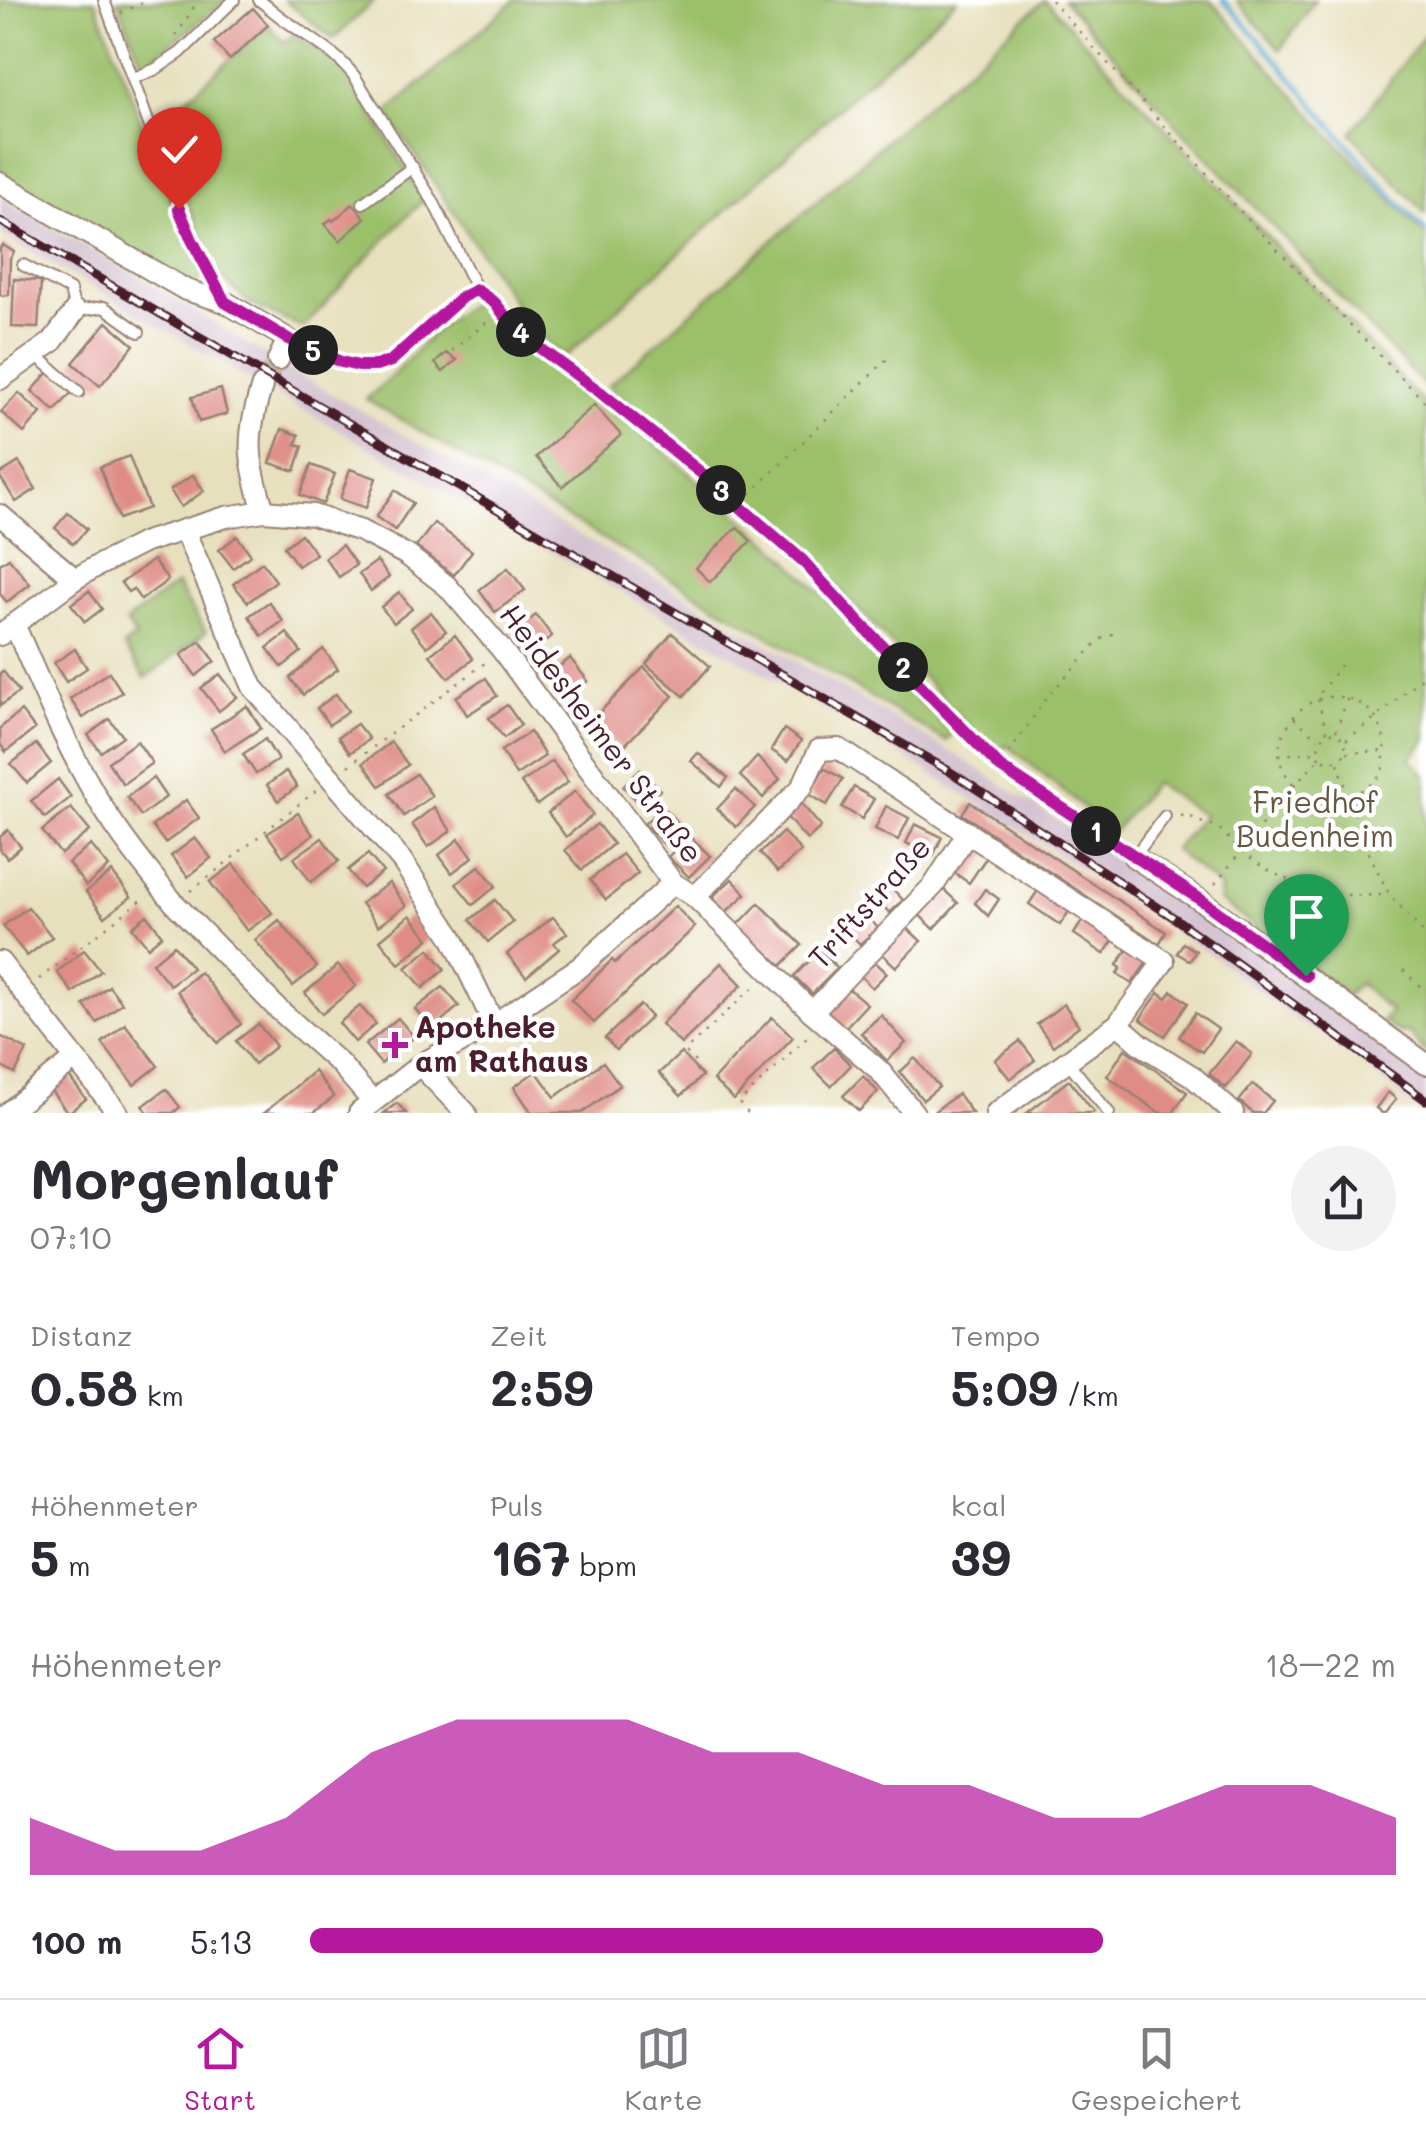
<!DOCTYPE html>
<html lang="de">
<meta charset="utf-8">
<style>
:root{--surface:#fff;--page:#f2f2f3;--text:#2b2b33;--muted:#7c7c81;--line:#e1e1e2;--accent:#b5179e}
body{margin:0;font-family:Mali,sans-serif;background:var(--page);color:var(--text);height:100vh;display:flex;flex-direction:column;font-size:38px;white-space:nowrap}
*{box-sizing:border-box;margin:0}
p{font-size:32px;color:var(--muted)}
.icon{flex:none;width:55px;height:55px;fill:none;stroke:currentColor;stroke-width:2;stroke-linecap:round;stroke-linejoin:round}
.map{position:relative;height:1113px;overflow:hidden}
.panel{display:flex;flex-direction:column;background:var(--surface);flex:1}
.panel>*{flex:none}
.pin{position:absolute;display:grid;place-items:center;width:85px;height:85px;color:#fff;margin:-102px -42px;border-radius:50% 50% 50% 0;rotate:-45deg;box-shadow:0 0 10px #0007}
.pin .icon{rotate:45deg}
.km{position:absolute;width:50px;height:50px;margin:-25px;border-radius:50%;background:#222;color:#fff;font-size:28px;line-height:50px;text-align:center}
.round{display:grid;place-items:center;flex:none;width:105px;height:105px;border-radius:52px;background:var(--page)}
.overview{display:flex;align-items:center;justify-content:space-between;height:170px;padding:0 30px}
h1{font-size:55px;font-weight:700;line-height:75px}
.stats{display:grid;grid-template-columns:repeat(3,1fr);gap:15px;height:170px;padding:10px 30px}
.stats div{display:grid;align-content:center}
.stats b{font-size:50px;font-weight:700}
.stats small{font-size:28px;font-weight:400}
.stats p{font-size:28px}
.chart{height:280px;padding:20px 30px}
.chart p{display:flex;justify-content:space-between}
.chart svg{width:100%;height:180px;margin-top:10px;fill:var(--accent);opacity:.7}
ul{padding:0 30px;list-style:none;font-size:32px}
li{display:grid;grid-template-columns:160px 120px 1fr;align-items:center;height:75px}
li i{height:25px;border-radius:12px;background:var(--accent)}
.tabs{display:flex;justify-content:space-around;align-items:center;height:140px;border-top:2px solid var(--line);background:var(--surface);font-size:28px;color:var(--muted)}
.tabs a{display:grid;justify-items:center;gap:5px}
.tabs .active{color:var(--accent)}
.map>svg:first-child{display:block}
.industrial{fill:#d0bdcd}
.green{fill:#9bc06b;stroke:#72704b;stroke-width:2.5}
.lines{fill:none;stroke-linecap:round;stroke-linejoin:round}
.stream{stroke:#51a3cc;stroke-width:5}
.building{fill:#df8c86}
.street-tunnel{stroke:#c8b9a0;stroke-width:20;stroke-dasharray:20 10;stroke-linecap:butt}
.lane-casing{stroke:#988074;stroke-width:14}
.street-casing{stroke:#988074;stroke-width:24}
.path{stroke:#988074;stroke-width:2.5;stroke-dasharray:2.5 8;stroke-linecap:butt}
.lane{stroke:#fff;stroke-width:10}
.street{stroke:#fff;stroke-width:20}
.rail-casing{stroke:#4a1f2b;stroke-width:9}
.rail{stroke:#fff;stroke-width:5;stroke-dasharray:15;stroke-linecap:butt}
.route-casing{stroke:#fff;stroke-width:20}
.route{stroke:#b5179e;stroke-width:12}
.poi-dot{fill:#b5179e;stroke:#fff;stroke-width:4}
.labels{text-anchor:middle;stroke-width:9;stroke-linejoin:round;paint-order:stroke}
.street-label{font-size:30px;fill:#4a1f2b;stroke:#fff}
.park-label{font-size:30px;fill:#665741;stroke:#fff}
.poi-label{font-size:30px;font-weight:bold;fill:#4a1f2b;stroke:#fff;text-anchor:start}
</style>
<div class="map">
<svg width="1426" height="1113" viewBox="0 0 1426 1113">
<rect width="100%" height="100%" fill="#fff"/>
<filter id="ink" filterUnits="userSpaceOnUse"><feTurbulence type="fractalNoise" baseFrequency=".01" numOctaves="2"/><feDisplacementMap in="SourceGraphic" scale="20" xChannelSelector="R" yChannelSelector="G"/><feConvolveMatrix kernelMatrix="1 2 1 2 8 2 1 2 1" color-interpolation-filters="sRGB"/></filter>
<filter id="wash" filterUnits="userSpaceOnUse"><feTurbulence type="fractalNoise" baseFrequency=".0048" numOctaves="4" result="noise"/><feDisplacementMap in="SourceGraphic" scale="40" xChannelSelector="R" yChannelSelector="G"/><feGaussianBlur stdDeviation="2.25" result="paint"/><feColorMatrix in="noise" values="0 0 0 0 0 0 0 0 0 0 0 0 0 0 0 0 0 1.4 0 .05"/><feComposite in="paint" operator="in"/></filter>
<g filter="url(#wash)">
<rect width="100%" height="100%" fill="#e7e0bd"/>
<path class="industrial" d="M0,198L144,280L280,364L659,581L958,756L1185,903L1426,1074V1113H1422L1403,1098L1361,1062L1320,1032L1308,1028L1213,956L1128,901L1121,894L864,731L255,382L0,233Z"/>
<g class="green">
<path d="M0,0H95L182,229L204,271L200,280L190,284L0,175Z"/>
<path d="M117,0H227L143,65Z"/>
<path d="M284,0H375L333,39Z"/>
<path d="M515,0H957L564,358L528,323L387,113Z"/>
<path d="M1045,0L1426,406V741L1410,758L1426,776V1053C1418,1047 1415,1039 1408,1032H1398L1382,1021L1391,1012L1359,983L1347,995L1220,901L1219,886L1174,850L1203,815L1154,783L1113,832L1007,745L997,755L763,509L608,386Z"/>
<path d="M1063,0H1210L1326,131L1426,236V387L1189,138Z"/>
<path d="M1236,0H1315L1280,50Z"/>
<path d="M268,25L284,42L293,35L338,64L353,81L424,200L396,227L303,328L249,303L223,279L204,250L207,245L189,208L169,150L164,151L155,127Z"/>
<path d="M1426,33V214L1351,133Z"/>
<path d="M477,301L488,305L520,341L552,366L614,409L774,546L837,609L909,690L952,733L946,741L366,399C404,371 434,322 477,301Z"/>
<path d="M176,584L206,632L145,678L124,646L136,637L126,622Z"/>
</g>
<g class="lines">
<path class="stream" d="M1223,0C1293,74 1354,158 1426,231"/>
</g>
<g id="blocks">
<g class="building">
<path d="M253,8L268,25L230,60L214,42Z"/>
<path d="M353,204L365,218L340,241L325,224L331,219L333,221Z"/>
<path d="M3,245L14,252L10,259L9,295L2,296L0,294V248Z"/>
<path d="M14,279L41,281L38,328L12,327Z"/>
<path d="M107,322L134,345L100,386L73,363Z"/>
<path d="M446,353L457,360L443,372L435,363Z"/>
<path d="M50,371L73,391L55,411L32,391Z"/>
<path d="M221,389L227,414L199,422L192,397Z"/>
<path d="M19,393L41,413L24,433L1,412Z"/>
<path d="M594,405L621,435L562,487L536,457Z"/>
<path d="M282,429L299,435L296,444L303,446L295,471L270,463Z"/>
<path d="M129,456L149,508L119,519L100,467Z"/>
<path d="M19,462L36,489L16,502L0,477V474Z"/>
<path d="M311,465L335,474L323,504L300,495Z"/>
<path d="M350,469L376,478L366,508L340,499Z"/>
<path d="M193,475L204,491L181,507L170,490Z"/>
<path d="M395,490L413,503L395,530L376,517Z"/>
<path d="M68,513L87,529L73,544L55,528Z"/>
<path d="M434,523L472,551L454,575L416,547Z"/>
<path d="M737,527L751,541L710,582L696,568Z"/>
<path d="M301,534L316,554L298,566L284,547Z"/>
<path d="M237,536L251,555L233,568L219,550Z"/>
<path d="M342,545L356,565L339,577L325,558Z"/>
<path d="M9,558L30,584L7,602L0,594V564Z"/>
<path d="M153,560L168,580L141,600L133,589L128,592L121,583Z"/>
<path d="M377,561L389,577L371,591L359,574Z"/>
<path d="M262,562L276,581L248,602L233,584Z"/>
<path d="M508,568L525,590L495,612L479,590Z"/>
<path d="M89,591L102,609L85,622L71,604Z"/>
<path d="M399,592L412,609L394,623L381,607Z"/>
<path d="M269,602L283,621L262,636L249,616Z"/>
<path d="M431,612L446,631L427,647L411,628Z"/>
<path d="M536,615L552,636L529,654L513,633Z"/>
<path d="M287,633L301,652L282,667L267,648Z"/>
<path d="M672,633L710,666L684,696L646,664Z"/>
<path d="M455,635L473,659L449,678L430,655Z"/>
<path d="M200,641L215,661L196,676L181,655Z"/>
<path d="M75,649L87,668L66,682L54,663Z"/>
<path d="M323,649L338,669L303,695L290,678Z"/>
<path d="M570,658L588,681L563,700L546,677Z"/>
<path d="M644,667L673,696L620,750L591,721Z"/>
<path d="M3,671L19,692L0,706V673Z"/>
<path d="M109,672L122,692L83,718L70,699Z"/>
<path d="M220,674L237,697L219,711L201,688Z"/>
<path d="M486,678L497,696L467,715L456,697Z"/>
<path d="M336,694L348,711L329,725L317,708Z"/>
<path d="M507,705L521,725L504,738L489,718Z"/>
<path d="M247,706L261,728L225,751L211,729Z"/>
<path d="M21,711L35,729L6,752L0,744V728Z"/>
<path d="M109,719L123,736L101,752L88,735Z"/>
<path d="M357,724L369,739L350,753L338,737Z"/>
<path d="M784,729L801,741L788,761L771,750Z"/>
<path d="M530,732L545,756L516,775L501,751Z"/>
<path d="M265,739L278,760L256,774L243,754Z"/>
<path d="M137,741L152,763L123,784L108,762Z"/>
<path d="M391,742L408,765L380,786L363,763Z"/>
<path d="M36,744L51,763L27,783L11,764Z"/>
<path d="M698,753L728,778L721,787L691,761Z"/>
<path d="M757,757L780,779L763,798L740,776Z"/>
<path d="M552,761L568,782L537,805L521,783Z"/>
<path d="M824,768L843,779L827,805L809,794Z"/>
<path d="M640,769L660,790L643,807L623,786Z"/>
<path d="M286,771L297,787L278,801L267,785Z"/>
<path d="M416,774L432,796L404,816L389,794Z"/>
<path d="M153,778L166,797L141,816L127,797Z"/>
<path d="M58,779L71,797L45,818L31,801Z"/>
<path d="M854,787L874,799L862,819L842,807Z"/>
<path d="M736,789L755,807L736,827L717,809Z"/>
<path d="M575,791L593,815L566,837L548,813Z"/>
<path d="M186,800L199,818L165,843L152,826Z"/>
<path d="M800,802L821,827L807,840L785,815Z"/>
<path d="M970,802L1166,932L1159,944L962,814Z"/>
<path d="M886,806L909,818L898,840L875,829Z"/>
<path d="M434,807L451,831L428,847L412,824Z"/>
<path d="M662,807L683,828L666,846L644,824Z"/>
<path d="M71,808L90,831L61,854L42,831Z"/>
<path d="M298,813L313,835L283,856L267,834Z"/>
<path d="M597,824L613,844L582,870L565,850Z"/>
<path d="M915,824L942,837L933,856L906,843Z"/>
<path d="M8,830L21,847L7,858L0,849V837Z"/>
<path d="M783,832L801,851L778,872L760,853Z"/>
<path d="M689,835L710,856L689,877L668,857Z"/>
<path d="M195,838L211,858L188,877L171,856Z"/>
<path d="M322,838L339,861L311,882L294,858Z"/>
<path d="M459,839L473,857L452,873L439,855Z"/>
<path d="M973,840L990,852L969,883L952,871Z"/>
<path d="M91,845L109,867L86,886L68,863Z"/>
<path d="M368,854L383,872L362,888L348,870Z"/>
<path d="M622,854L638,873L606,900L590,880Z"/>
<path d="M234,864L272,913L247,931L210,882Z"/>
<path d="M479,866L496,886L473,905L456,884Z"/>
<path d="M112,872L131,897L105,917L86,892Z"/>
<path d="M732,879L746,894L726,912L712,897Z"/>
<path d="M389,883L406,906L378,926L361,903Z"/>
<path d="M888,884L903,900L890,913L874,898Z"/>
<path d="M1041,886L1072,907L1060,925L1029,904Z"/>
<path d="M941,887L958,903L934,929L917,913Z"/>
<path d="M985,889L999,899L988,916L975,903Z"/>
<path d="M495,900L513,922L488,942L470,920Z"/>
<path d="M759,903L802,945L781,966L738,925Z"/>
<path d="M675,906L695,927L594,1023L571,1000L612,960L615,963Z"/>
<path d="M28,907L52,937L27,956L3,926Z"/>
<path d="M860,909L878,928L860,944L843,926Z"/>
<path d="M147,915L162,935L148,947L132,927Z"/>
<path d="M410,915L429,939L399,964L380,940Z"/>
<path d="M1086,915L1116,936L1104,954L1074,934Z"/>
<path d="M553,917L567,933L554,943L559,949L526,977L507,954Z"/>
<path d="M279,920L317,967L293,986L255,940Z"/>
<path d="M904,925L921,941L896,967L879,951Z"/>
<path d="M1183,943L1196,951L1190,961L1177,953Z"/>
<path d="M174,945L192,968L170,985L152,963Z"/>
<path d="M1130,946L1149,959L1132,984L1117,974L1121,968L1117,965Z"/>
<path d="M429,949L445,969L423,988L406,968Z"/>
<path d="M84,950L101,971L73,993L57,972Z"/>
<path d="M819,951L838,968L812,994L794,976Z"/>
<path d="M874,961L887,973L872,988L860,975Z"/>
<path d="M721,963L742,985L681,1044L661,1024Z"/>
<path d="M338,965L356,986L322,1014L305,993Z"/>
<path d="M200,972L241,1024L218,1043L177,991Z"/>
<path d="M109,986L122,1003L97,1023L84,1005Z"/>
<path d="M443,987L459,1006L432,1029L415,1009Z"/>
<path d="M848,988L867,1004L844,1029L826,1012Z"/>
<path d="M1172,991L1188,1003L1165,1036L1140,1019L1159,992L1167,998Z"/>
<path d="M1064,1004L1079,1026L1053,1046L1037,1024Z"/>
<path d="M640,1005L651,1017L616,1050L605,1038Z"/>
<path d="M360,1006L376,1024L355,1042L339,1023Z"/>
<path d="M1195,1013L1218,1029L1202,1052L1179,1037Z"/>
<path d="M881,1015L906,1043L887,1061L861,1033Z"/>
<path d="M772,1017L793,1037L734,1100L713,1080Z"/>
<path d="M398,1018L414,1037L381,1064L365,1045Z"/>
<path d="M125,1024L158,1066L134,1085L102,1043Z"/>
<path d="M258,1024L276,1046L254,1064L236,1041Z"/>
<path d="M0,1036L27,1050L15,1074L0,1066Z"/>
<path d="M1020,1041L1035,1060L1010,1079L995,1060Z"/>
<path d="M1236,1041L1252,1054L1226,1088L1209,1074Z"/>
<path d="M834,1048L851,1065L831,1086L813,1068Z"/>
<path d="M1125,1049L1187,1092L1173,1113H1160L1107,1076Z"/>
<path d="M681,1053L702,1076L681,1096L659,1073Z"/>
<path d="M915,1058L939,1087L923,1100L900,1072Z"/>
<path d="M603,1062L620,1085L582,1113H532L514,1087L536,1071L555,1097Z"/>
<path d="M314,1071L334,1097L313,1113H264Z"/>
<path d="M66,1073L86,1099L68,1113L48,1087Z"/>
<path d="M863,1076L878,1092L859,1111L843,1096Z"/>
<path d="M1069,1080L1094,1112L1092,1113H1027Z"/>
<path d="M1253,1084L1273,1101L1263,1113H1253L1239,1101Z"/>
<path d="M166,1089L180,1107L173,1113H148L143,1106Z"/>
<path d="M1388,1092L1396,1099L1385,1113H1382L1376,1108Z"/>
<path d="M958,1094L972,1113H932Z"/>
<path d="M397,1103L406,1113H384Z"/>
</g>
</g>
</g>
<g filter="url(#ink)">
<use href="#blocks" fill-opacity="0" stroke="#988074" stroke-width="2.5"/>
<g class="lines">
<path class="street-tunnel" d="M262,386L278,360"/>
<defs>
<g id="lane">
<path d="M104,0L191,240L225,301"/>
<path d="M259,0C270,8 280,18 292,25C315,42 338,54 355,77L433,201L477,290"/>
<path d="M134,78L156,69L180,53L234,0"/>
<path d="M363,203L413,167"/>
<path d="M23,265L70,290L75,311L104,307L139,332"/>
<path d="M288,339C323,354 353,373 391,361L462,297L477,290L495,303L511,323L533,343L600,392L700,472L802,560L857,620L1000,767L1134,857L1165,816"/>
<path d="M36,355L79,392"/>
<path d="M1068,1062L1109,1113"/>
</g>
<g id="street">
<path d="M0,183L186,290L225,302L288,339L278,360"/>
<path d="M0,379L52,342L75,311"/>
<path d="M262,386C245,438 248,460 264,511"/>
<path d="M0,515L75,579"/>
<path d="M184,530L253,687L402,861L452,937L494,1024"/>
<path d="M14,624C40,683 64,742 97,798C119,835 148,871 175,904L277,1008L340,1064L372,1101"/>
<path d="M0,635L75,579L97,566L145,542L226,517L264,511L313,515L361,531L407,555L447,586L502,650L673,883L695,897L812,1012L880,1071L914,1113"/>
<path d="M1134,857L1203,902L1426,1064"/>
<path d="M695,897L802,787L819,750L839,749L1164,961L1118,1024L996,1113"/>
<path d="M0,962L118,1113"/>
<path d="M812,1012L934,885L968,832"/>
<path d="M1118,1024L1142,1045L1192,1076L1233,1113"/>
<path d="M420,1065L466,1113"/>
<path d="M7,1113L75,1059"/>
<path d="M359,1113L420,1065L494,1024L580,967L673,883"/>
</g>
</defs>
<use href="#lane" class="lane-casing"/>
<use href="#street" class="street-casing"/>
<g class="path">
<path d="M1051,0L1244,215L1426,403"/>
<path d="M121,13L148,0"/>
<path d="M176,36L198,0"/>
<path d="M452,351L488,321"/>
<path d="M750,494L889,357"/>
<path d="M1294,718L1318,739"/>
<path d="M1336,731L1348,697"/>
<path d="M1327,732L1317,697L1344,660"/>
<path d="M1346,740L1376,718L1426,673"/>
<path d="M1009,753L1048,696L1099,640L1115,633"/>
<path d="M1347,753L1384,751"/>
<path d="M1279,755L1316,752"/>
<path d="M1338,763L1364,843L1389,894L1426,936"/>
<path d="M348,766L485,663"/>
<path d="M1293,784C1277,764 1274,750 1287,727C1316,673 1392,696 1384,757C1383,762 1384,768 1381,773C1376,784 1360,791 1350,796"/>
<path d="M1181,816C1192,813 1200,826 1215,825C1225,833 1232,844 1242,852C1282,885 1338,901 1389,894"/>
<path d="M1215,884L1294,785L1320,758C1332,764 1337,762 1346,753L1345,741L1336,733H1327C1319,741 1316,747 1320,758"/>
<path d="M191,891L318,789"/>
<path d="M1403,970L1426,992"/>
<path d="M39,979L143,899"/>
<path d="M695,1062L685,1051L755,986"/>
<path d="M748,1113L739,1103L808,1036"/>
</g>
<use href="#lane" class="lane"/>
<use href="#street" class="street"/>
<defs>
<path id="rail" d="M0,221L949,771L1173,917L1426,1100"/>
</defs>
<use href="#rail" class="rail-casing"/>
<use href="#rail" class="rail"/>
</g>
</g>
<g class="lines" filter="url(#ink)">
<defs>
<path id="route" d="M179,209L192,240L225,302L288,339L341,362L359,366H376L391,361L462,297L476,290L495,303L510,322L533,343L600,392L700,472L802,560L857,620L1000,767L1204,902L1306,976"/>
</defs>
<use href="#route" class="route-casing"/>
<use href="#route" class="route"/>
</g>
<path class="poi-dot" d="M390 1030h10v10h10v10h-10v10h-10v-10h-10v-10h10z"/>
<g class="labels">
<g class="street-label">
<text transform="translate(601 734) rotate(53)" y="10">Heidesheimer Straße</text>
<text transform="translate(870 903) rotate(-48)" y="10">Triftstraße</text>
</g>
<g class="park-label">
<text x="1315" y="813">Friedhof<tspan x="1315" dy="34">Budenheim</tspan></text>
</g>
<g class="poi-label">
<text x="415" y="1038">Apotheke<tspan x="415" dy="34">am Rathaus</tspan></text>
</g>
</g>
</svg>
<div class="pin" style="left:1306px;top:976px;background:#1e9e55"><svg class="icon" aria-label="arrive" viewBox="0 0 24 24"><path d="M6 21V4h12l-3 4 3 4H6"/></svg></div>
<div class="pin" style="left:179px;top:209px;background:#d93025"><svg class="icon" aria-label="check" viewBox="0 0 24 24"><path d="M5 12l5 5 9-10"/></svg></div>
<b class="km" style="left:1096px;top:831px">1</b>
<b class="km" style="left:903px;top:667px">2</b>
<b class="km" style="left:721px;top:490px">3</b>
<b class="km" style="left:521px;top:332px">4</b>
<b class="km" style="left:313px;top:350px">5</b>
</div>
<section class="panel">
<div class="overview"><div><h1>Morgenlauf</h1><p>07:10</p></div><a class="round"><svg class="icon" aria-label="share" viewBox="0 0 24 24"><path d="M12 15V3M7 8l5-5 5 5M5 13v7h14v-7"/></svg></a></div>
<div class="stats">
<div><p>Distanz</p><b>0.58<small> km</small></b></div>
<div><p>Zeit</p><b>2:59</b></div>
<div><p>Tempo</p><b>5:09<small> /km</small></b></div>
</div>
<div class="stats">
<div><p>Höhenmeter</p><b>5<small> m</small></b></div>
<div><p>Puls</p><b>167<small> bpm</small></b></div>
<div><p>kcal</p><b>39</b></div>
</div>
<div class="chart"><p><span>Höhenmeter</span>18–22 m</p>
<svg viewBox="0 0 160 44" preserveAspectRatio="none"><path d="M0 44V30L10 38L20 38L30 30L40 14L50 6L60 6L70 6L80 14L90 14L100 22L110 22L120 30L130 30L140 22L150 22L160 30V44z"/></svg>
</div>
<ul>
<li><b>100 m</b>5:13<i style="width:73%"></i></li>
</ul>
</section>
<nav class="tabs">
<a class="active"><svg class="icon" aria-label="home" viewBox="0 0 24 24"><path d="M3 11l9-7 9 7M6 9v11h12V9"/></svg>Start</a>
<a><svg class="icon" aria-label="map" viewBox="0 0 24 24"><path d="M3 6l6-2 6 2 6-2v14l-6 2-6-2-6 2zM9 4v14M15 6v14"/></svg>Karte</a>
<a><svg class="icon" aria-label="saved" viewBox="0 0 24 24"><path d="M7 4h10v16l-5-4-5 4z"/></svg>Gespeichert</a>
</nav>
